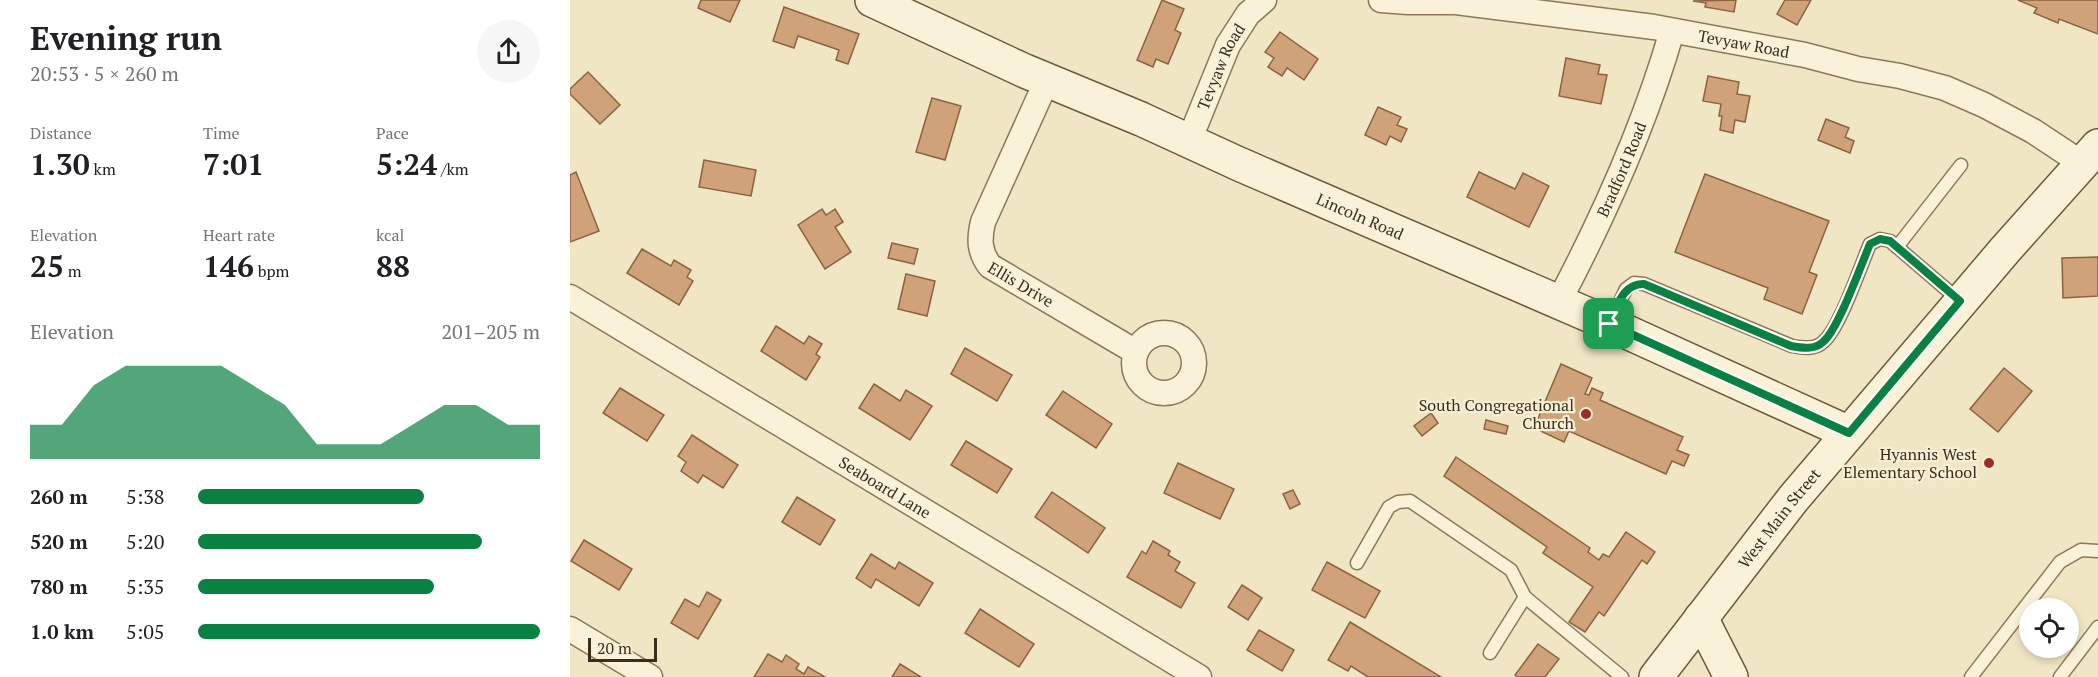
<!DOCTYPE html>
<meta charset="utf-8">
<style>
:root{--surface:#fff;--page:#f6f6f6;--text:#202124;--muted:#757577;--accent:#0b8043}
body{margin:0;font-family:"PT Serif",serif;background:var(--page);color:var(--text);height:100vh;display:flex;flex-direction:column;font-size:22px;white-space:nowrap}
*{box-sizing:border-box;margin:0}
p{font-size:20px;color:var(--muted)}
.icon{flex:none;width:33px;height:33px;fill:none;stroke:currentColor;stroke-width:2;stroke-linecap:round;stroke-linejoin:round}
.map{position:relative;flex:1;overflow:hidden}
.panel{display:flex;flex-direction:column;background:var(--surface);width:570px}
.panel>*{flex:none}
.controls{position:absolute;left:1449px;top:598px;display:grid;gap:12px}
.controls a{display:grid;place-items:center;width:60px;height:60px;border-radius:50%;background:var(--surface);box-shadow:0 3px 9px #0003;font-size:30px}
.scale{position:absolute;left:18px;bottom:15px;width:69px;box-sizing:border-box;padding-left:6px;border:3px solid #3b2e1e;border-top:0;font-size:16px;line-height:21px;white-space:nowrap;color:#3b2e1e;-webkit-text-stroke:4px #f7efd4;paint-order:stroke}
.pin{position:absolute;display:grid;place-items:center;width:51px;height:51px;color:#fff;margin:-26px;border-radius:12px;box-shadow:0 3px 9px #0006}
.round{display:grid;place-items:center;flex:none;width:63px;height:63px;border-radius:32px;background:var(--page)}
.headline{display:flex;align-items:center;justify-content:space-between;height:102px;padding:0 30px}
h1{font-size:33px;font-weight:600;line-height:45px}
.metrics{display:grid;grid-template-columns:repeat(3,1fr);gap:9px;height:102px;padding:6px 30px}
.metrics div{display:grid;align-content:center}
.metrics b{font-size:30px;font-weight:600}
.metrics small{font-size:16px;font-weight:400}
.metrics p{font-size:16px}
.chart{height:168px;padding:12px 30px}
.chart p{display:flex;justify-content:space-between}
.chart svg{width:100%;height:108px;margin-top:6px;fill:var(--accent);opacity:.7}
ul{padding:0 30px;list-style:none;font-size:20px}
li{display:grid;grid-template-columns:96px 72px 1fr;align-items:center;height:45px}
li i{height:15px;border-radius:8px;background:var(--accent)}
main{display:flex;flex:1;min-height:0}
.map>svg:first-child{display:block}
.building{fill:#d0a279;stroke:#8d623e;stroke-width:1.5}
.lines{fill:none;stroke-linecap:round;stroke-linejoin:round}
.lane-casing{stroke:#8c7859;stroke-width:15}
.street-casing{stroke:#8c7859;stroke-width:27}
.secondary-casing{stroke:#6e583d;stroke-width:36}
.lane{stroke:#faf2d8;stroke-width:12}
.street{stroke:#faf2d8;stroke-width:24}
.secondary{stroke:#faf2d8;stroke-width:33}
.route-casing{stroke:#fff;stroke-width:12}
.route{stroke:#0b8043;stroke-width:8}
.poi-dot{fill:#9e2d26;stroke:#f7efd4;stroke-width:2}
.labels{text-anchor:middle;stroke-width:4.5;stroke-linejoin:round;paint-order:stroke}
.street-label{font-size:16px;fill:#3b2e1e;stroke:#f7efd4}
.poi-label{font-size:16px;fill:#3b2e1e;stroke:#f7efd4;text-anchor:end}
</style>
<main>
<section class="panel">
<div class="headline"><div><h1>Evening run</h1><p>20:53 · 5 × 260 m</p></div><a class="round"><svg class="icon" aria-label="share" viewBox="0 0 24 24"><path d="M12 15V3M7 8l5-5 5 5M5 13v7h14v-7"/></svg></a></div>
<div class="metrics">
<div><p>Distance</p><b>1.30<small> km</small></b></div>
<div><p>Time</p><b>7:01</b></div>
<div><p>Pace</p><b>5:24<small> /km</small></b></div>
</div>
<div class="metrics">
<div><p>Elevation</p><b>25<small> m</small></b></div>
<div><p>Heart rate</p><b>146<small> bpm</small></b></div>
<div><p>kcal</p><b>88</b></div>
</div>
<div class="chart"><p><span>Elevation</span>201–205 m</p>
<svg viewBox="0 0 160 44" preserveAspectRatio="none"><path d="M0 44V30L10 30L20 14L30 6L40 6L50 6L60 6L70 14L80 22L90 38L100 38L110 38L120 30L130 22L140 22L150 30L160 30V44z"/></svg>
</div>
<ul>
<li><b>260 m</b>5:38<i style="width:66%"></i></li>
<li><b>520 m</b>5:20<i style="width:83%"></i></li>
<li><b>780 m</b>5:35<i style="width:69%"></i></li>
<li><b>1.0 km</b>5:05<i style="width:100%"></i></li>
</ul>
</section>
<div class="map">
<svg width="1528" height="677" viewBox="0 0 1528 677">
<rect width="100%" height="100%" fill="#f0e6c4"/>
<g class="building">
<path d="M131,0H170L160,22L128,8Z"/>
<path d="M592,0L614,9L605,30L611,33L598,64L586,59L583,67L567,60Z"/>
<path d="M1166,0L1164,12L1135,7L1136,3L1123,1Z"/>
<path d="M1215,0H1241L1227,25L1207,14Z"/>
<path d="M1448,0H1528V34L1489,19L1488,23L1464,13L1467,8Z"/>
<path d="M214,7L289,34L278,64L266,60L269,50L228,36L224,48L203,41Z"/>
<path d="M710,32L748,59L734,80L717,68L712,76L698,67L704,58L695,52Z"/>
<path d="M996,58L1030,65L1028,74L1037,75L1031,104L989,96Z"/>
<path d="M18,72L50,105L30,124L0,94V89Z"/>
<path d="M1138,76L1169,82L1167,94L1180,96L1175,122L1165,120L1163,133L1150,130L1152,116H1149L1151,104L1133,101Z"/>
<path d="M362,98L391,106L375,160L346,152Z"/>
<path d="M808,107L831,117L827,125L837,129L831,142L820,136L816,145L795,135Z"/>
<path d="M1256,119L1279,128L1275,137L1284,141L1280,153L1248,140Z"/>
<path d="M134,160L186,170L181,196L129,187Z"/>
<path d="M6,172L29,231L0,242V175Z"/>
<path d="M909,172L945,189L953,173L979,186L959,227L897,197Z"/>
<path d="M1135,174L1259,221L1239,272L1247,275L1232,314L1194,299L1198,288L1105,252Z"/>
<path d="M252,209L256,215L265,209L273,222L265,227L281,252L255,269L228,225Z"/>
<path d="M322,243L348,249L344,264L318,258Z"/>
<path d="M72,249L101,266L104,260L121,270L117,277L123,281L109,305L57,273Z"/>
<path d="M1528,257V296L1493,298L1492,258Z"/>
<path d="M336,274L365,281L357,316L328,309Z"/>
<path d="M206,326L234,344L239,336L252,344L246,354L250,357L236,380L191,351Z"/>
<path d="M395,348L442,375L427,401L381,374Z"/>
<path d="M991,364L1022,378L1015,394L1019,395L1022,388L1033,393L1030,400L1113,437L1107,450L1119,455L1114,466L1102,461L1096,474L999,431L994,442L964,428Z"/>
<path d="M1434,368L1462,391L1428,432L1400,409Z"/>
<path d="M304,384L330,401L336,390L362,406L340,440L289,408Z"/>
<path d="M50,388L94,415L77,441L33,413Z"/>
<path d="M493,391L542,424L526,448L476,415Z"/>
<path d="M861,413L868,423L852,436L844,426Z"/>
<path d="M916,420L938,426L936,434L914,429Z"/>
<path d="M122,435L168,465L153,488L133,475L128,483L111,471L116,462L108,456Z"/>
<path d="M396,441L442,469L427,493L381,465Z"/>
<path d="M886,457L1020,548L1018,552L1029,560L1033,554L1039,557L1056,532L1085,552L1077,564L1072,560L1034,616L1029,612L1015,632L999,622L1023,587L973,553L977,547L874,476Z"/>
<path d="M608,463L664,489L650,519L594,493Z"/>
<path d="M723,490L730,504L720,509L713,494Z"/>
<path d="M482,492L535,528L518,553L465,517Z"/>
<path d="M227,497L265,520L250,545L212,522Z"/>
<path d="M14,540L62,569L49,590L1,561Z"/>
<path d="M583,541L600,551L598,555L610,562L605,571L625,583L611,608L557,577L572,551L576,554Z"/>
<path d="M301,554L325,569L329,562L363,583L349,606L306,579L301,588L286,578Z"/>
<path d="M757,562L810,591L795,618L742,590Z"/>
<path d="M672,585L692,598L678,620L658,607Z"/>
<path d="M137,592L151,600L128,639L101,623L115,599L129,607Z"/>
<path d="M410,609L464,644L449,667L395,633Z"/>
<path d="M780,622L871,677H798L781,666L778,671L758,660Z"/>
<path d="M689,630L724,650L712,671L677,650Z"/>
<path d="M968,644L989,659L975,677H948L945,675Z"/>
<path d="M198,654L212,662L216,655L229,664L226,669L234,674L238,667L255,677H184Z"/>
<path d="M330,664L351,677H322Z"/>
</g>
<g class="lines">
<defs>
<g id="lane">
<path d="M1327,247L1391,165"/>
<path d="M1040,323L1056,289L1064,283L1074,284L1222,346C1232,348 1245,350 1253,342C1269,330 1291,265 1300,244L1310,239L1320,241L1390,301"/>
<path d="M787,563L819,507L828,502L840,501L941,570L955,597L1052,677"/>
<path d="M920,653L955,597"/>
<path d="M1401,677L1490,562L1511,550L1528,551"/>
<path d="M1490,677L1528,627"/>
</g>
<g id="street">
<path id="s1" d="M811,0L838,2H886L1084,27L1235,55L1288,69L1330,76L1375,88L1414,105L1463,131L1513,164"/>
<path id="s2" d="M477,80L413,222C409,239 409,252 420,266L566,352"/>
<path id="s3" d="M619,141L658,45L678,14L694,0"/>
<path id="s4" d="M0,297L629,677"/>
<path id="s5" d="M988,303C1034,216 1075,125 1102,31"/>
<circle cx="594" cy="363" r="30"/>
<path d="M0,629L80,677"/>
</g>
<g id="secondary">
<path id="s6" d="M302,0L455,71L571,119L669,164L1035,322L1279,433"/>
<path d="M1131,618L1161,677"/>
<path id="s7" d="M1086,677L1223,499L1435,250L1528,146"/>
</g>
</defs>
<use href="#lane" class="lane-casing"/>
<use href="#street" class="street-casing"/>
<use href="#secondary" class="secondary-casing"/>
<use href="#lane" class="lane"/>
<use href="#street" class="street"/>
<use href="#secondary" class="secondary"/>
</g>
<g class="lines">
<defs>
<path id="route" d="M1310,239L1320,241L1390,301L1279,433L1039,324C1047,308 1052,283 1074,284L1221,346C1232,348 1245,350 1253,342C1268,330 1291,265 1300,244Z"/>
</defs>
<use href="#route" class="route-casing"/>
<use href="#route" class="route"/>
</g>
<g class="poi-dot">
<circle cx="1016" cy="414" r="6"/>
<circle cx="1419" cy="463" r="6"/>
</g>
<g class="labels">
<g class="street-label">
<text dy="6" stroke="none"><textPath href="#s1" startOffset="366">Tevyaw Road</textPath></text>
<text dy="6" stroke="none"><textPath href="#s3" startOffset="81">Tevyaw Road</textPath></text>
<text dy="6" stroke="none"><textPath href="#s5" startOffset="148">Bradford Road</textPath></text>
<text dy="6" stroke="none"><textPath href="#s6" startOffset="534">Lincoln Road</textPath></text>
<text dy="6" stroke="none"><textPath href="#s2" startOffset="238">Ellis Drive</textPath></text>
<text dy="6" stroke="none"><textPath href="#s4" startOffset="368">Seaboard Lane</textPath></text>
<text dy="6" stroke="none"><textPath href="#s7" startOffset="201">West Main Street</textPath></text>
</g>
<g class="poi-label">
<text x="1004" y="411">South Congregational<tspan x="1004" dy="18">Church</tspan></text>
<text x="1407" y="460">Hyannis West<tspan x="1407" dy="18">Elementary School</tspan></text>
</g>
</g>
</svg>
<div class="controls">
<a><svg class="icon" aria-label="locate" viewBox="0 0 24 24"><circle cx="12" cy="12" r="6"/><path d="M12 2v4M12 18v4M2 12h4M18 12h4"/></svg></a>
</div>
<div class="scale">20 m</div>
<div class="pin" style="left:1039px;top:324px;background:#1e9e55"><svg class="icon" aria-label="arrive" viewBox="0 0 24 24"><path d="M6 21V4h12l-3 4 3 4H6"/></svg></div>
</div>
</main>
